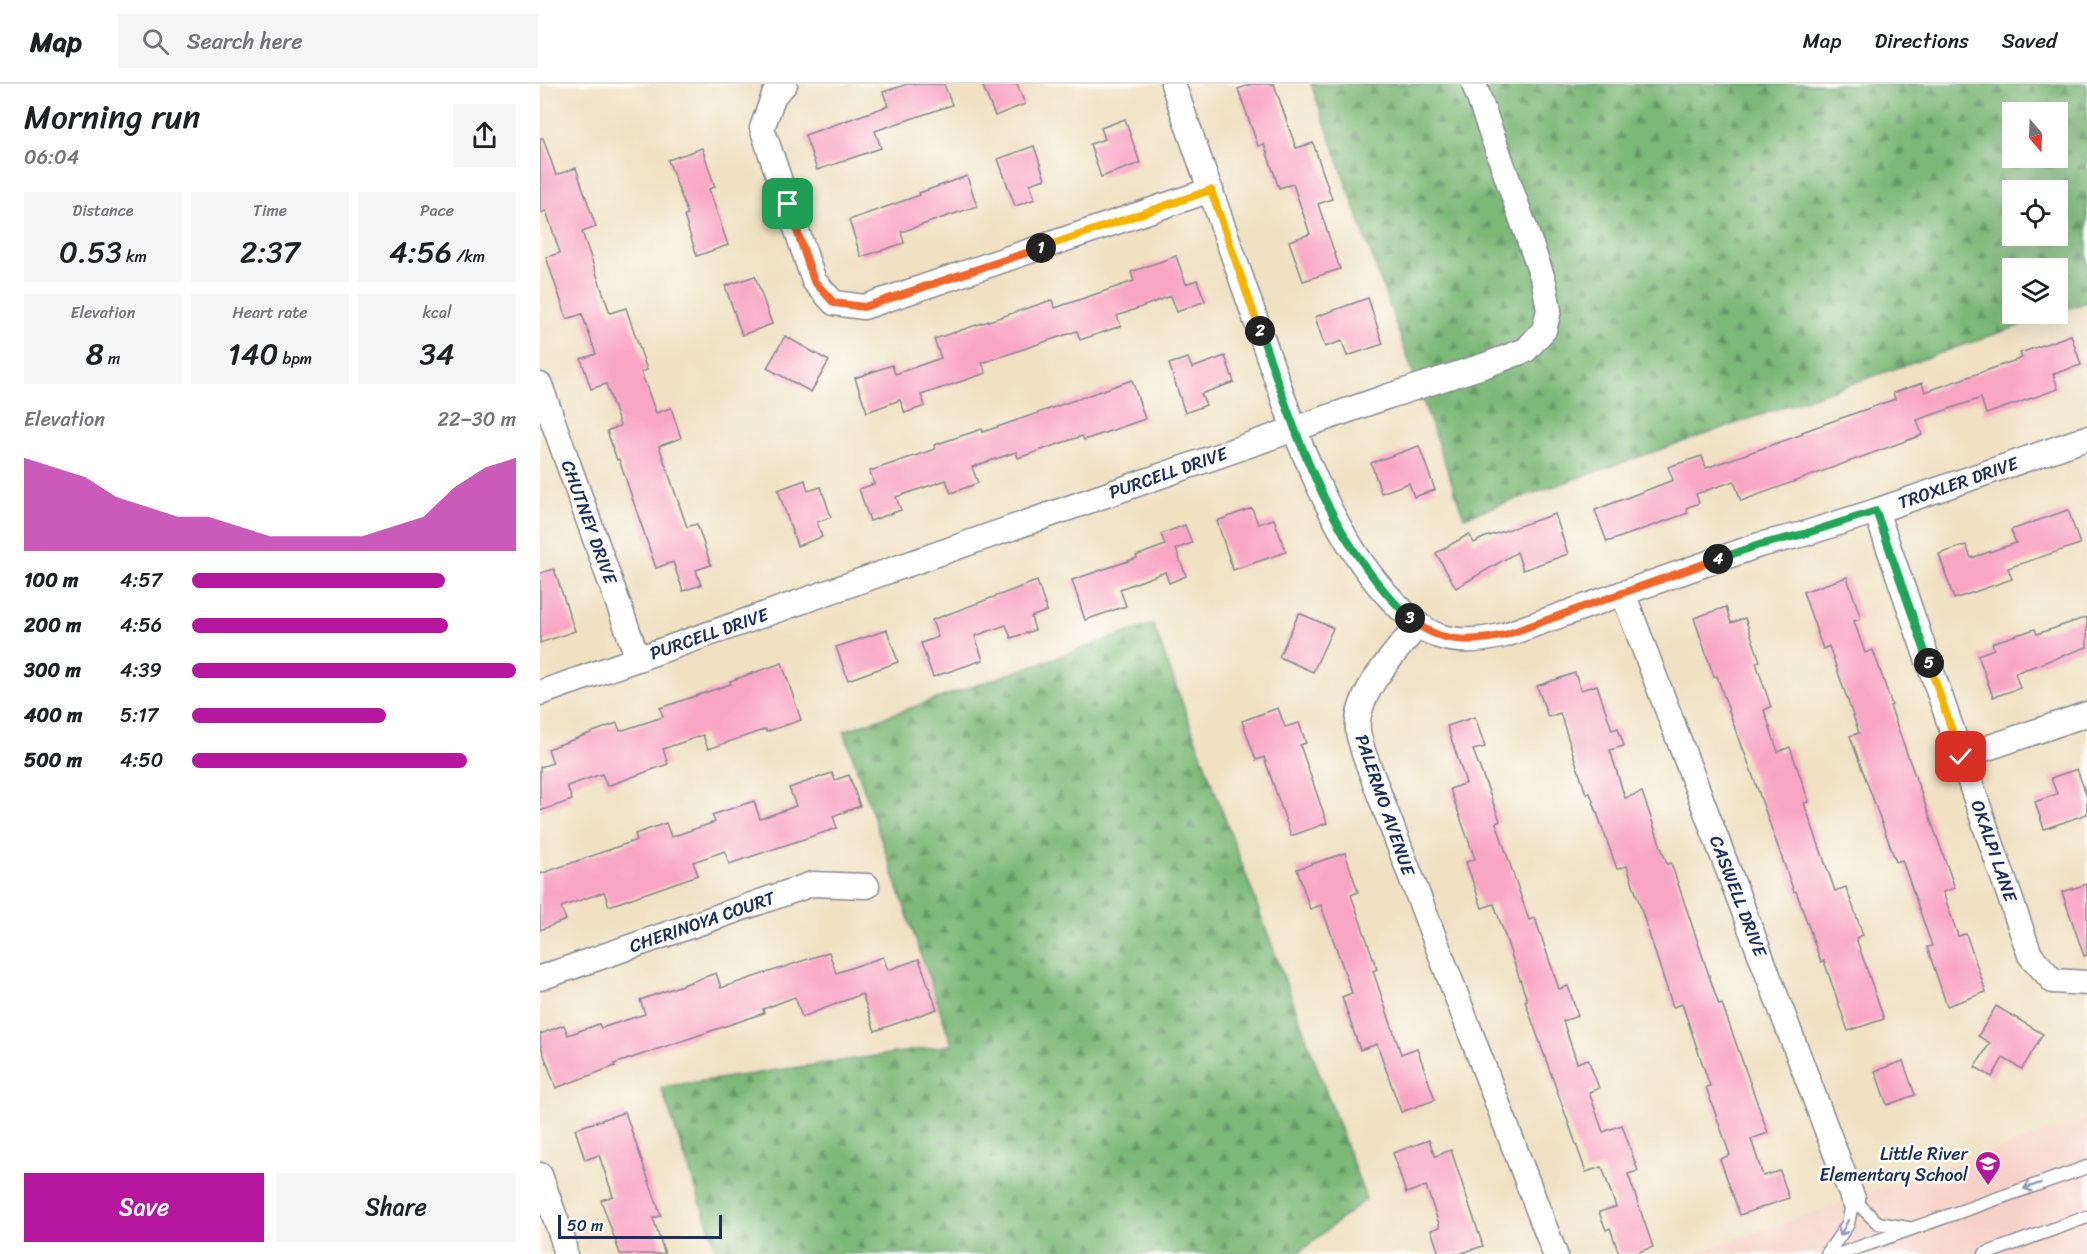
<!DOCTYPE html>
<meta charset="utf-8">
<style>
:root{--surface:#fff;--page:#f6f6f6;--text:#202124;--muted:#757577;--line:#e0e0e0;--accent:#b5179e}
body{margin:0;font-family:Sriracha,sans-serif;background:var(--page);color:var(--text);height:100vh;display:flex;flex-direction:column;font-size:22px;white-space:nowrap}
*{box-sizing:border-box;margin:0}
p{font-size:20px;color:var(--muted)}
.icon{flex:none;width:33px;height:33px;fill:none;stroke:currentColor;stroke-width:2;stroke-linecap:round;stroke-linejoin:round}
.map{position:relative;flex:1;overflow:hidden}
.details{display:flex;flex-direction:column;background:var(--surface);width:540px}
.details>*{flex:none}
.needle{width:39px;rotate:161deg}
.fabs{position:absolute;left:1462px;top:18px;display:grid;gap:12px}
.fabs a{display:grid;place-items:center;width:66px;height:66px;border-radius:0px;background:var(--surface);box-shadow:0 6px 24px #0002;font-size:30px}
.scale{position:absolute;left:18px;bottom:15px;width:164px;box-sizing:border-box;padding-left:6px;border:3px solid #1b2f5e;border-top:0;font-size:16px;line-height:21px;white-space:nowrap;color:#1b2f5e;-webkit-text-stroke:4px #fdfcf7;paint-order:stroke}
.pin{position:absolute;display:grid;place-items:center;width:51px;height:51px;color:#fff;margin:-26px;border-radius:12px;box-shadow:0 3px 9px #0006}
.km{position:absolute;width:30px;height:30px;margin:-15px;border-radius:50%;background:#222;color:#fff;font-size:16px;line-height:30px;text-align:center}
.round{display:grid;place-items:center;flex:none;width:63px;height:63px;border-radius:0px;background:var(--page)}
.headline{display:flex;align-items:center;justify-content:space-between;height:102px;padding:0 24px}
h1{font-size:33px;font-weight:600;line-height:45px}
.stats{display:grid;grid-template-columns:repeat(3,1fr);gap:9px;height:102px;padding:6px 24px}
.stats div{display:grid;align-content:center;border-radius:0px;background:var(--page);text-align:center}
.stats b{font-size:30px;font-weight:600}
.stats small{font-size:16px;font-weight:400}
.stats p{font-size:16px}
.chart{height:168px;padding:12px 24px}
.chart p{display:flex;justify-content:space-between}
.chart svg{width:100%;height:108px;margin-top:6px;fill:var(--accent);opacity:.7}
.button{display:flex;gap:12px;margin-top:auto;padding:12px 24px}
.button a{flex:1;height:69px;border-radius:0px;background:var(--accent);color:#fff;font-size:24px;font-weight:600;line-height:69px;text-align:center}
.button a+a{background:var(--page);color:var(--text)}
ul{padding:0 24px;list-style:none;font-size:20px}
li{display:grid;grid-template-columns:96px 72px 1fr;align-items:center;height:45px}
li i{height:15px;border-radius:8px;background:var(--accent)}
header{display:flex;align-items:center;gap:36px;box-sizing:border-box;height:84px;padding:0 30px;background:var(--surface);border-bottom:2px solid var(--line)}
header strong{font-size:28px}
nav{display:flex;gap:33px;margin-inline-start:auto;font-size:21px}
.search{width:420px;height:54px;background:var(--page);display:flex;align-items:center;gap:15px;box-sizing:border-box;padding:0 21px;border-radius:0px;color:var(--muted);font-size:22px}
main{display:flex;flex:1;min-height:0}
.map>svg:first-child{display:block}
.built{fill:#f7d1c8}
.forest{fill:url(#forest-firs);stroke:#4b746a;stroke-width:1.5;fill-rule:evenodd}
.building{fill:#f9a6c5}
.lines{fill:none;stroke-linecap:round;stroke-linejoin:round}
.lane-casing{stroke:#868890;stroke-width:15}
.street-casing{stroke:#868890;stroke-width:27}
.lane{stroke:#fff;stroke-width:12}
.street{stroke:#fff;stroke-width:24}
.oneway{stroke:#8d97ae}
.split-1-casing{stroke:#fff;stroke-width:12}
.split-2-casing{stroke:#fff;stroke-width:12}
.split-3-casing{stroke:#fff;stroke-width:12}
.split-4-casing{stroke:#fff;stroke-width:12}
.split-5-casing{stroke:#fff;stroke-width:12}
.split-6-casing{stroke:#fff;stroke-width:12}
.split-1{stroke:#f0652b;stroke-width:8}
.split-2{stroke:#f5b400;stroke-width:8}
.split-3{stroke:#22a559;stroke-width:8}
.split-4{stroke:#f0652b;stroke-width:8}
.split-5{stroke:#22a559;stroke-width:8}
.split-6{stroke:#f5b400;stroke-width:8}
.labels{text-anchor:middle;stroke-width:5;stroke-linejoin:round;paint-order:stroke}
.street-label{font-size:18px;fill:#1b2f5e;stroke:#fdfcf7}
.poi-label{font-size:18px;fill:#1b2f5e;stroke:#fdfcf7;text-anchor:end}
</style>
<header>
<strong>Map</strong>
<div class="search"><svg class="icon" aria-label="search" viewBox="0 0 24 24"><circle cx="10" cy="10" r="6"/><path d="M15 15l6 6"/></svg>Search here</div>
<nav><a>Map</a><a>Directions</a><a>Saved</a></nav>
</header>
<main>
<section class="details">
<div class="headline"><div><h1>Morning run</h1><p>06:04</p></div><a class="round"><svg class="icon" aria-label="share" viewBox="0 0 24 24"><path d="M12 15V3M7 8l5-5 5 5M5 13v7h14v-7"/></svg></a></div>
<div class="stats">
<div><p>Distance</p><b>0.53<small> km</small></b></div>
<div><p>Time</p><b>2:37</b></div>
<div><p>Pace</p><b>4:56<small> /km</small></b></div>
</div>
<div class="stats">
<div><p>Elevation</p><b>8<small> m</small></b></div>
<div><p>Heart rate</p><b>140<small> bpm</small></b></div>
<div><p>kcal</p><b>34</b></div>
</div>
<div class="chart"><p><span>Elevation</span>22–30 m</p>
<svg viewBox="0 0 160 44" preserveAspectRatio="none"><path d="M0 44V6L10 10L20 14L30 22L40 26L50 30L60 30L70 34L80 38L90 38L100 38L110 38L120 34L130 30L140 18L150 10L160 6V44z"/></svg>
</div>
<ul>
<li><b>100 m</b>4:57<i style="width:78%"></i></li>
<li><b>200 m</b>4:56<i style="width:79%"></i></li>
<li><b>300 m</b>4:39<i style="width:100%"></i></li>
<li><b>400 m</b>5:17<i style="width:60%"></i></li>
<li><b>500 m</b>4:50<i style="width:85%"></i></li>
</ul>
<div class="button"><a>Save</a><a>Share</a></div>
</section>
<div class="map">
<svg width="1547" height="1170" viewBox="0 0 1547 1170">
<defs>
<pattern id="forest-firs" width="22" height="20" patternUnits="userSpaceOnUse" patternTransform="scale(1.5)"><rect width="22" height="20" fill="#7bb877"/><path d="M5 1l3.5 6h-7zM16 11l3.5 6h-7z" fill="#649665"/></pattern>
</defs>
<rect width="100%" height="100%" fill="#fdfcf7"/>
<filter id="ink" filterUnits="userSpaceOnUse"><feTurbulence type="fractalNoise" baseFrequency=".0167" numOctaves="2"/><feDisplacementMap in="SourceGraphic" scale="12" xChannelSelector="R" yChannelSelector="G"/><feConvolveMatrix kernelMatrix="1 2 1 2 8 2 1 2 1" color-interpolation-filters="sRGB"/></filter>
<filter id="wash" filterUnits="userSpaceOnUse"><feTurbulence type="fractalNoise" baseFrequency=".008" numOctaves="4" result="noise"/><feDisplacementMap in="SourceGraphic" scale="24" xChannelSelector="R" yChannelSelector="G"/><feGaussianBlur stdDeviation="1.35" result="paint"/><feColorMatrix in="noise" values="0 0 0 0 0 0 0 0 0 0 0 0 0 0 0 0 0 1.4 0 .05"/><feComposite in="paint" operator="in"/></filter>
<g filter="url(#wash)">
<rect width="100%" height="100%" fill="#f0e1c3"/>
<path class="built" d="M1547,1035V1170H1152Z"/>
<g class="forest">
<path d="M771,0H1547V218L1518,228V184H1473V230H1514L924,433ZM1473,28H1518V74H1473ZM1473,106H1518V152H1473Z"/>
<path d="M613,540L826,1115L757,1170H178L121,1003L412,961L304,647Z"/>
</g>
<g id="blocks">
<g class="building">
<path d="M368,0H404L412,21L335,47L341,64L277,86L265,51L348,22L343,8Z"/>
<path d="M442,0H477L485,20L455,32Z"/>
<path d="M712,0H734L756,64L773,59L792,115L778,120L800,185L763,197L749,157L770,150L753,100L739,104L724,60L718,62L698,5Z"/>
<path d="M585,35L600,79L561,93L550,60L565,55L561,44Z"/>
<path d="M0,54H3L16,91L36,84L56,143L42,148L70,229L86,224L107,286L101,288L116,329L131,324L141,354L119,362L147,443L157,440L171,481L156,486L161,501L143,507L133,478L116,484L79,375L77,376L67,347L80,342L66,300L51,305L41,275L56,270L42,230L27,235L6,173L20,169L6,127L0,129Z"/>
<path d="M494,62L505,95L490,100L495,115L475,122L458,75Z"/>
<path d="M162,64L175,103L169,105L188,161L157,172L144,132L148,131L128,76Z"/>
<path d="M427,92L437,122L361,148L364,159L321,173L309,136L380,111L379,109Z"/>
<path d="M636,172L646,200L657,196L665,217L637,228L631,212L577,232L581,242L540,256L537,247L442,279L446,289L381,311L385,322L365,329L360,316L327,328L315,294L352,281L355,290L401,274L394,255L512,216L515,224L594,197L591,188Z"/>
<path d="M215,192L232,240L202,251L185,202Z"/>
<path d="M828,214L843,260L807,272L802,257L785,263L775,233Z"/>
<path d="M1531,251L1541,281L1513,290L1518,305L1446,330L1441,314L1377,336L1382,351L1201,417L1194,397L1156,410L1159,419L1146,424L1148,429L1067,458L1055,426L1133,396L1128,383L1162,372L1166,384L1263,350L1262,348L1355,315L1353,309L1382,299L1385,308L1482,274L1480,269Z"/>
<path d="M245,252L289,277L271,308L227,284Z"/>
<path d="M685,272L694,298L661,310L666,321L645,329L629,280L648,274L652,284Z"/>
<path d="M592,296L605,335L544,356L542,352L478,374L476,368L432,383L438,399L411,409L406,396L356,413L361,426L330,437L319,405L334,400L330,387L395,365L394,361L442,345L443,348Z"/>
<path d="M879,362L895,406L874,413L869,399L841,409L831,379Z"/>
<path d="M265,396L268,407L281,403L291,433L277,438L282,453L257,462L238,406Z"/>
<path d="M712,424L718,440L734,435L746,468L693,486L677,437Z"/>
<path d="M1528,426L1540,460L1468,484L1472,495L1414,515L1399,470L1426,461L1431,474L1476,459L1471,446Z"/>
<path d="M1015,430L1028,470L983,486L977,468L916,504L896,469L929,450L934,459L943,454Z"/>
<path d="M645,441L652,459L636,465L646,492L629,499L625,488L580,505L586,522L545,536L532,496L597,474L596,472L625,461L621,450Z"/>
<path d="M14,485L35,547L0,559V489Z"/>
<path d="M1307,493L1321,535L1314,537L1325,569L1333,566L1352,621L1350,622L1415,804L1403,808L1418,852L1426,850L1446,908L1407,922L1387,863L1392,862L1362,776L1356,778L1310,652L1319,649L1289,562L1283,565L1263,508Z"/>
<path d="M497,497L507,527L491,533L495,546L471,554L466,541L435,552L443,576L393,593L381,559L398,553L392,536Z"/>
<path d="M1186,523L1191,539L1205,534L1220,577L1216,579L1231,623L1224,626L1238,668L1250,663L1269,718L1264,719L1295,807L1306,803L1323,851L1316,854L1344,935L1308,947L1284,877L1281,878L1256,807L1254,808L1203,664L1202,665L1177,592L1174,593L1154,534Z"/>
<path d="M759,529L793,544L773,588L739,573Z"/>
<path d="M1547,533V563L1475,589L1480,604L1453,613L1438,571L1454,565L1452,559L1495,545L1497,550Z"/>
<path d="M347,546L358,578L308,596L296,563Z"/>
<path d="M242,579L261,636L226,648V645L168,665L163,651L123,665L128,680L67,702L62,690L27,702L32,716L0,727V683L13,679L8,665L77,639L80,647L123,633L120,624L191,600L190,597Z"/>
<path d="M1035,589L1041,606L1057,601L1072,646L1078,644L1084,662L1070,666L1085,714L1102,708L1127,780L1131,779L1179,921L1182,920L1228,1049L1211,1055L1223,1092L1240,1087L1249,1114L1200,1131L1180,1075L1190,1071L1166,1003L1170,1002L1142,920L1133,923L1087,782L1077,785L1050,709L1046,710L1020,629L1008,633L997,602Z"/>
<path d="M738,624L745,643L759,639L766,659L760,661L787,739L751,752L724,673L716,676L702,637Z"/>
<path d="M935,633L945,663L933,666L960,737L956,739L989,836L995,834L1019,905L1028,902L1038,932L1023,937L1037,979L1048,975L1059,1004L1049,1008L1063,1048L1082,1041L1098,1087L1088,1090L1113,1163L1093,1170H1079L1070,1144L1066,1146L1059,1128L1076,1123L1062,1083L1046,1088L985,917L987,916L954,820L942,824L926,778L935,775L910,705L926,699L907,642Z"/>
<path d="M1537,685L1547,713V730L1504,745L1495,718L1517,710L1511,694Z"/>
<path d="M292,689L295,696L309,691L320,722L293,732L297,744L189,780L185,767L153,778L158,791L69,822L64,808L21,823L26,836L0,846V790L97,756L95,750L126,739L131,753L175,738L172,731L214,717L220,735L256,722L249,704Z"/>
<path d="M805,769L818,808L811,811L837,885L833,887L861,970L877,964L895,1016L861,1028L837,960L820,966L802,913L812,909L781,821L770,825L757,785Z"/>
<path d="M1547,800V871L1544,872L1522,808Z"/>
<path d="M289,868L296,889L343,873L348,886L379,875L397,925L335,947L322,910L262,933L255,913L223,925L224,929L74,980L75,982L16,1004L0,960V950L24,941L28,951L59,940L61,944L105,930L100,916L176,889L181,904Z"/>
<path d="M1456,922L1503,950L1482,985L1463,974L1452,993L1435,983L1450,959L1438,952Z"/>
<path d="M1363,977L1375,1011L1347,1021L1335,987Z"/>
<path d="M85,1028L121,1132L113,1134L125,1170H80L61,1116L73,1112L59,1071L45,1076L35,1045Z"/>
<path d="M889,1056L895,1072L911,1066L943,1162L919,1170H899L891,1146L900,1143L886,1102L866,1109L853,1069Z"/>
</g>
</g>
</g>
<g filter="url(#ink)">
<use href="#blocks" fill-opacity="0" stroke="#868890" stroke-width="1.5"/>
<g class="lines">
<defs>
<g id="lane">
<path d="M1313,1115L1338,1139L1368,1144"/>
<path d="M1287,1170L1308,1140L1313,1115"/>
<path d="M1300,1170L1547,1083"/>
<path d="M1445,1170L1547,1133"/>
</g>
<g id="street">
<path d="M245,0L234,11L222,44L274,197L294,219L324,223L671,106"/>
<path d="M633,0L754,345C781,411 811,479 864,528C875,538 887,549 902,553C922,559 945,556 965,551L1219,461L1264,450L1336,427L1547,354"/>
<path d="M0,301L98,575"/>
<path d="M1336,427L1490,871L1513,897L1547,899"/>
<path d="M1083,509L1313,1115"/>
<path d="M878,541C857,567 814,610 818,647C819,654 822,662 824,670L1015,1170"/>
<path d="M0,609L846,313L946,281L986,266L1004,246L1009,226L1004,198L934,0"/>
<path d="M1421,673L1547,630"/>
<path d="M0,894L272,800L327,802"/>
<path d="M0,1091L23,1156L25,1170"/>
</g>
</defs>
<use href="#lane" class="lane-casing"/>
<use href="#street" class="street-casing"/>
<use href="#lane" class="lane"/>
<use href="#street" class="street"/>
</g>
<defs><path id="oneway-shaft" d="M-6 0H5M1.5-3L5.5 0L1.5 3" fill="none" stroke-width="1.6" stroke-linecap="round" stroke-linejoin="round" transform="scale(1.5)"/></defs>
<g class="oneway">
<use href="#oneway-shaft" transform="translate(1492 1102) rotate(161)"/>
<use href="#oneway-shaft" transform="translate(1304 1144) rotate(117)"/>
</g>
</g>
<g class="lines" filter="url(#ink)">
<defs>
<path id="split-1" d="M248,120L274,197L294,219L324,223L501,164"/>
<path id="split-2" d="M501,164L671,106L720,247"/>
<path id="split-3" d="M720,247C756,349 788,457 870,534"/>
<path id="split-4" d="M870,534C897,559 931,559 965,551L1178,475"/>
<path id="split-5" d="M1178,475L1219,461L1264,450L1336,427L1389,579"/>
<path id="split-6" d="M1389,579L1421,673"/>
</defs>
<use href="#split-1" class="split-1-casing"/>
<use href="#split-2" class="split-2-casing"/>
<use href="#split-3" class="split-3-casing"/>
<use href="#split-4" class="split-4-casing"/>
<use href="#split-5" class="split-5-casing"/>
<use href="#split-6" class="split-6-casing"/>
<use href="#split-1" class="split-1"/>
<use href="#split-2" class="split-2"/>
<use href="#split-3" class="split-3"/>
<use href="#split-4" class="split-4"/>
<use href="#split-5" class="split-5"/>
<use href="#split-6" class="split-6"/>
</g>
<defs>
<symbol id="school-pin" viewBox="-11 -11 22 30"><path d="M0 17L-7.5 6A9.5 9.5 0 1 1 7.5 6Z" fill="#b5179e" stroke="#fdfcf7"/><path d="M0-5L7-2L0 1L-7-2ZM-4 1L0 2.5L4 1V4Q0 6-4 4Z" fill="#fff"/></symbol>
</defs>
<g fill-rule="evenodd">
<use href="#school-pin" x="1433" y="1065" width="30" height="40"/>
</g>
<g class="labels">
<g class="street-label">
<text transform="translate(628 389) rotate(-19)" y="6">PURCELL DRIVE</text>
<text transform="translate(1418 399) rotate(-19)" y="6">TROXLER DRIVE</text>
<text transform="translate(49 438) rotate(70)" y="6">CHUTNEY DRIVE</text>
<text transform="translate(169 550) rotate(-19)" y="6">PURCELL DRIVE</text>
<text transform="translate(845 721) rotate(71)" y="6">PALERMO AVENUE</text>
<text transform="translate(1454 767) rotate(71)" y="6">OKALPI LANE</text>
<text transform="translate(1198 812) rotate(69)" y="6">CASWELL DRIVE</text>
<text transform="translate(162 838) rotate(-19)" y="6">CHERINOYA COURT</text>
</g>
<g class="poi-label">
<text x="1428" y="1076">Little River<tspan x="1428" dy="21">Elementary School</tspan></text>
</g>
</g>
</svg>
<div class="fabs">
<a><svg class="needle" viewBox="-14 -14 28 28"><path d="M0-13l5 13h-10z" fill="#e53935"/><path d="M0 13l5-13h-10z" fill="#757577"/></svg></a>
<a><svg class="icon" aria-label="locate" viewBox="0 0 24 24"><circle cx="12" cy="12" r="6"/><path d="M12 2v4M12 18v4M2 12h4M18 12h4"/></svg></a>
<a><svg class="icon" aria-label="layers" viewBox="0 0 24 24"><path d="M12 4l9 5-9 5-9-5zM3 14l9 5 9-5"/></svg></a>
</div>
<div class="scale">50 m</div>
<div class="pin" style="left:248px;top:120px;background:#1e9e55"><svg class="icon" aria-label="arrive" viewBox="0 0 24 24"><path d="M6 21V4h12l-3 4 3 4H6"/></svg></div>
<div class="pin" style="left:1421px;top:673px;background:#d93025"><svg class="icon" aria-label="check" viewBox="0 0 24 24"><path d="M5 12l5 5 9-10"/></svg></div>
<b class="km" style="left:501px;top:164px">1</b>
<b class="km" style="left:720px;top:247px">2</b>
<b class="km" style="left:870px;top:534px">3</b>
<b class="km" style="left:1178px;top:475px">4</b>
<b class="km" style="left:1389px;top:579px">5</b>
</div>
</main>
